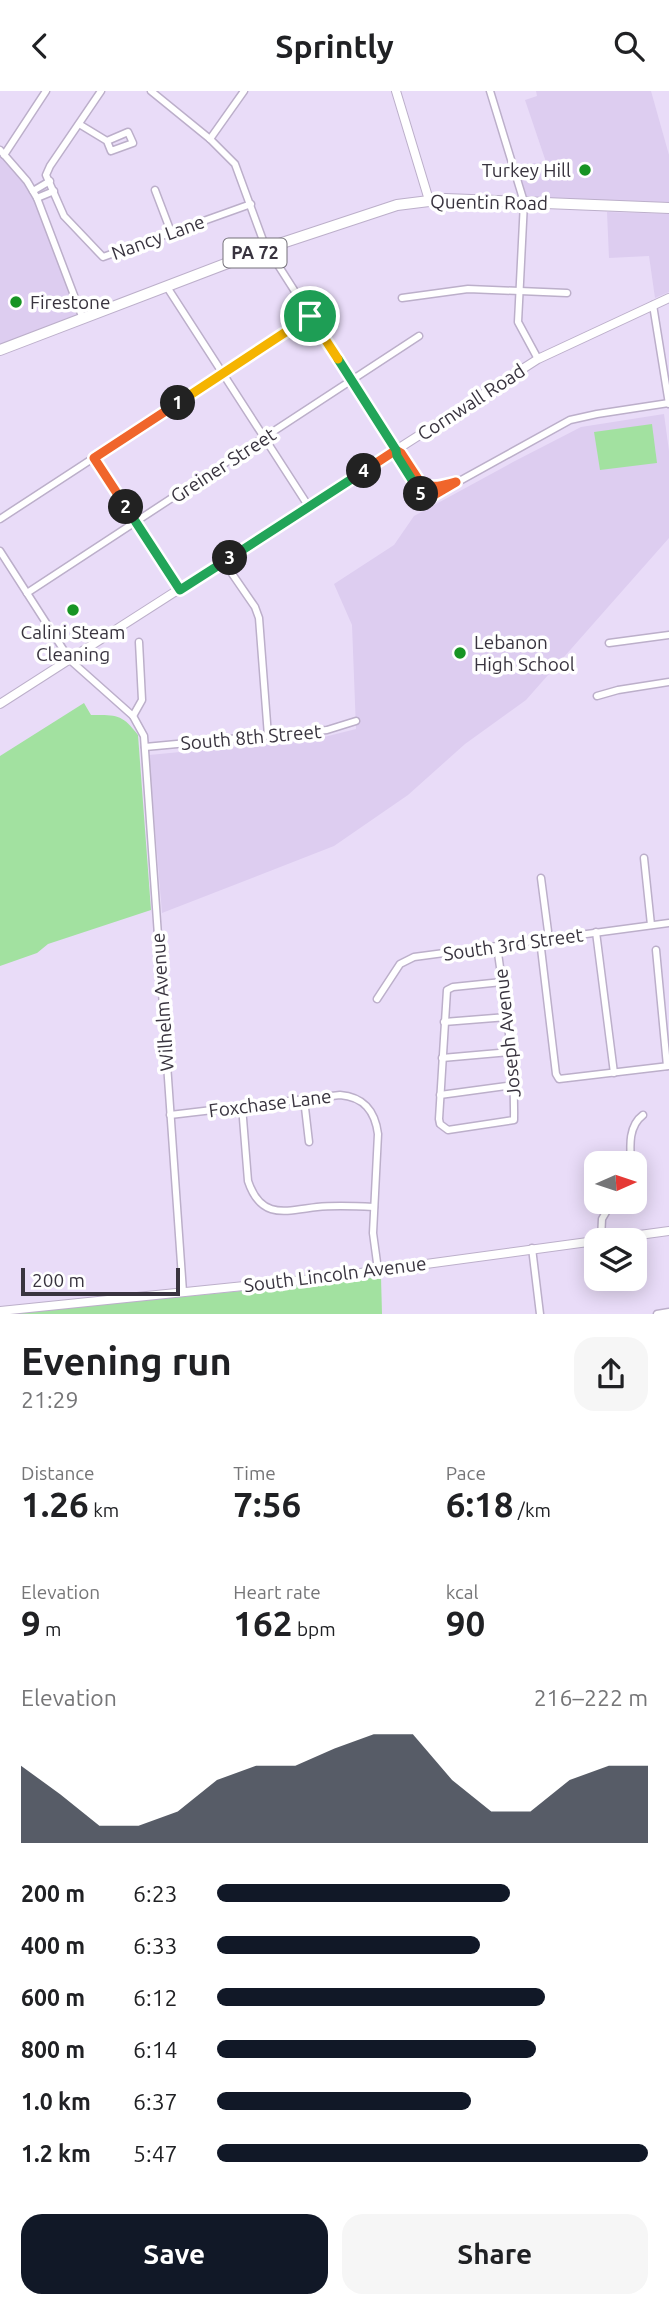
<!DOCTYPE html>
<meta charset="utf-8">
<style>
:root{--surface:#fff;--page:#f6f6f6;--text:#202124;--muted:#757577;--accent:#111827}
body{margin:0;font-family:Ubuntu,sans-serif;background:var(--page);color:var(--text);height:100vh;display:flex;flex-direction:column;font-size:26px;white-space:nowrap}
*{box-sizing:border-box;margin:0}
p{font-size:23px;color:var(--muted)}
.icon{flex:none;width:38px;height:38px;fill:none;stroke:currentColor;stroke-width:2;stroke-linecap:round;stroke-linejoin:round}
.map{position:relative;height:1223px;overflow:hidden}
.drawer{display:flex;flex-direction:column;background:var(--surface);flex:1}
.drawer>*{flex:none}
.needle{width:46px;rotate:87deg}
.buttons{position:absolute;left:584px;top:1060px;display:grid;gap:14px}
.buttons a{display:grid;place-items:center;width:63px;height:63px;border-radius:14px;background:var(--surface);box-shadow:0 4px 18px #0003;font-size:35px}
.scale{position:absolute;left:21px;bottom:18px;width:159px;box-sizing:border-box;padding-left:7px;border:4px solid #39343f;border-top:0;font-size:19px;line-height:24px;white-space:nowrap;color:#39343f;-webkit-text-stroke:5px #fff;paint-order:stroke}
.pin{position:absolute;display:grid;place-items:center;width:60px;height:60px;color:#fff;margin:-30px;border:4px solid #fff;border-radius:50%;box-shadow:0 2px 7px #0007}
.km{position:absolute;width:35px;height:35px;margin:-18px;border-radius:50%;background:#222;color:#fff;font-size:19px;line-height:35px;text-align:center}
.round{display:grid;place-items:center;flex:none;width:74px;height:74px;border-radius:21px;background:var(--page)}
.head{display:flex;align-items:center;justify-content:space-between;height:119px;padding:0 21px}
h1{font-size:38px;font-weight:600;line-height:52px}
.figures{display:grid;grid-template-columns:repeat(3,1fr);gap:10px;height:119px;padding:7px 21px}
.figures div{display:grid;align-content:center}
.figures b{font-size:35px;font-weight:600}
.figures small{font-size:19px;font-weight:400}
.figures p{font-size:19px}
.chart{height:196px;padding:14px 21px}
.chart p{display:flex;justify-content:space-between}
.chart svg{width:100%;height:126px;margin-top:7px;fill:var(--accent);opacity:.7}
.action{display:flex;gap:14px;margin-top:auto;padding:14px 21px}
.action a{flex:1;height:80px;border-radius:21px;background:var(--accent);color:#fff;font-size:28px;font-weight:600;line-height:80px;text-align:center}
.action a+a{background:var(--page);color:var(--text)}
ul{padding:0 21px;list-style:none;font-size:23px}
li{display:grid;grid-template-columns:112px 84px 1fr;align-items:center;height:52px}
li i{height:18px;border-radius:9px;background:var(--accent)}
header{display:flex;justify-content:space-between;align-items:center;height:91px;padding:0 21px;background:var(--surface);font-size:32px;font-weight:600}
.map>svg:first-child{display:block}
.built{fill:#ddcdf0}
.green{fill:#a2e1a0}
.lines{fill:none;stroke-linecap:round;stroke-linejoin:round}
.minor-casing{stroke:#bcafca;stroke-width:9}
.major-casing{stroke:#bcafca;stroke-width:10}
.highway-casing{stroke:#bcafca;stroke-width:12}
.minor{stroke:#fff;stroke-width:6}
.major{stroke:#fff;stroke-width:8}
.highway{stroke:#fff;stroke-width:10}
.split-1-casing{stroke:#fff;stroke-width:14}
.split-2-casing{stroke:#fff;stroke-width:14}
.split-3-casing{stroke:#fff;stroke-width:14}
.split-4-casing{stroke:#fff;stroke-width:14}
.split-5-casing{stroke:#fff;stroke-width:14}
.split-6-casing{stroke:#fff;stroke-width:14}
.split-7-casing{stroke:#fff;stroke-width:14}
.split-1{stroke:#f5b400;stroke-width:9}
.split-2{stroke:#f0652b;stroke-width:9}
.split-3{stroke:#22a559;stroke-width:9}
.split-4{stroke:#22a559;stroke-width:9}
.split-5{stroke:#f0652b;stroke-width:9}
.split-6{stroke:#22a559;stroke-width:9}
.split-7{stroke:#f5b400;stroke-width:9}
.poi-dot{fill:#179424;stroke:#fff;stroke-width:2.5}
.labels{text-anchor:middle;stroke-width:7;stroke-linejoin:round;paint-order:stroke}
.shield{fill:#fff;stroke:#747179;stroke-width:2}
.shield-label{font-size:18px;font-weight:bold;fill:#39343f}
.poi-label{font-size:19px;fill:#39343f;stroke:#fff;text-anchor:start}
.street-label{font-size:19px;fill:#39343f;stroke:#fff}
</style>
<header><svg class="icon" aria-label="back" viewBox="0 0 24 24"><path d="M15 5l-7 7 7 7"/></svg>Sprintly<svg class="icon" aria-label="search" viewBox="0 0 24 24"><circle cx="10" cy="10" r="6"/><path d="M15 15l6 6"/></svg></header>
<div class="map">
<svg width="669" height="1223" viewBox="0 0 669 1223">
<rect width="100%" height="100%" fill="#e9dcf8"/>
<g class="built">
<path d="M536,0H651L669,64V113L525,106L516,74L546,71L525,9L537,5Z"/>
<path d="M0,59L31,96L83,228L0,259Z"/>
<path d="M607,121L669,123V201L655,207L649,165L609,167Z"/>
<path d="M664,323L669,360V447L526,609L465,653L408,704L334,755L162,822L149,664L316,648L356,638L352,534L334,493L394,454L414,425L513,371L581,336Z"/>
</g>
<g class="green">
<path d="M652,333L657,372L600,379L594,341Z"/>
<path d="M84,612L91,624C117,624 122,623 138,644L151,819L48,853L37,862L0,875V665Z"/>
<path d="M381,1186L382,1223H8Z"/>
</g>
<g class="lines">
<defs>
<g id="minor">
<path d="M101,0L50,75L46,84L64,125L103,166L251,113"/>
<path d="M151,0L210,48L235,73L264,152L396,359L397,365L421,403L427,408"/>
<path d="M490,0L524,111L518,231L538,268"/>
<path d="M79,33L107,50L111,60L133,52L128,41L107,50"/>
<path d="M210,48L244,0"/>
<path d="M0,59L27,90L37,107L83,228"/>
<path d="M4,64L46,0"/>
<path d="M155,99L171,141"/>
<path d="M33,100L50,90"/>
<path d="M37,107L54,100"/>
<path d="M167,196L309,416"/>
<path d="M402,207L468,198L567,202"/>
<path d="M653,214L669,313"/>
<path d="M396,359L401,362L426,401L427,408"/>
<path d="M94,367L180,499"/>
<path d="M421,392L433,396L447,393"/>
<path d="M427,408L570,329L597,323L669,312"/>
<path d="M0,428L311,225"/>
<path d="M0,460L70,569L133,625L144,645L183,1201"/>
<path d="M224,471L255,516L259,527L268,645"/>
<path d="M27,502L419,245"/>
<path d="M609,552L669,544"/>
<path d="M597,605L618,599L669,591"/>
<path d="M133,625L142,609L139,551"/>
<path d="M145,656L327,639L356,630"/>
<path d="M644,767L651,834"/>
<path d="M541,787L549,848"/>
<path d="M596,841L614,982"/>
<path d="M540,849L556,983L559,988L669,975"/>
<path d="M497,855C505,913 515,971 514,1029L448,1039L440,1033L439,1028L447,899L453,896L502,891"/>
<path d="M656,859L667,975"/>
<path d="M377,908L400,873L414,866L669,832"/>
<path d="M444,931L507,926"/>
<path d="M442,967L511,961"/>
<path d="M440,1004L514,994"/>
<path d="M304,1008L309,1051"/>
<path d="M242,1015L248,1090C261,1129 285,1120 317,1116C336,1114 355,1115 374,1116"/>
<path d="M170,1024L340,1004C364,1006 375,1020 378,1043L373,1142L378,1179"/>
<path d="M631,1073C630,1056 628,1035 643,1024"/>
<path d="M601,1148L602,1128L612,1111"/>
<path d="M532,1157L540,1223"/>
<path d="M657,1223L669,1221"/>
</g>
<g id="major">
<path d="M396,0L429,109"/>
<path d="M0,613L538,268L669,207"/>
<path d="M0,1220L323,1187L669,1140"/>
</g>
<path id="highway" d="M0,259L267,157L397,114L445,108L669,117"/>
</defs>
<use href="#minor" class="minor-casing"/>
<use href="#major" class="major-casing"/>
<use href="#highway" class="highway-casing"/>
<use href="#minor" class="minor"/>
<use href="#major" class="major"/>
<use href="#highway" class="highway"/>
</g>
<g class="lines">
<defs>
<path id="split-1" d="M178,312L310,225"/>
<path id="split-2" d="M126,416L94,367L178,312"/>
<path id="split-3" d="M126,416L180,499L230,467"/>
<path id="split-4" d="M230,467L364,380"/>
<path id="split-5" d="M364,380L396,359L401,362L420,391C432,399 443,394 456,391L427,408L421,403"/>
<path id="split-6" d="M338,268L396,359L397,365L421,403"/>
<path id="split-7" d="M310,225L338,268"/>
</defs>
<use href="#split-1" class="split-1-casing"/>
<use href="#split-2" class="split-2-casing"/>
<use href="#split-3" class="split-3-casing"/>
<use href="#split-4" class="split-4-casing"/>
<use href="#split-5" class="split-5-casing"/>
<use href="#split-6" class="split-6-casing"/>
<use href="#split-7" class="split-7-casing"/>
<use href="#split-1" class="split-1"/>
<use href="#split-2" class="split-2"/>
<use href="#split-3" class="split-3"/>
<use href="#split-4" class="split-4"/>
<use href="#split-5" class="split-5"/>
<use href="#split-6" class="split-6"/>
<use href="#split-7" class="split-7"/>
</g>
<g class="poi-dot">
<circle cx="585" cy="79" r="7"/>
<circle cx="16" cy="211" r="7"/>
<circle cx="73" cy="519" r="7"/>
<circle cx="460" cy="562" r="7"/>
</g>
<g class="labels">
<rect class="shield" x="223.5" y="147.5" width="63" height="29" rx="5"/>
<g class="shield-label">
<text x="255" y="168">PA 72</text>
</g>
<g class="poi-label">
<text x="571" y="86" text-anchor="end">Turkey Hill</text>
<text x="30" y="218">Firestone</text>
<text x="73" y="548" text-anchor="middle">Calini Steam<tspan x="73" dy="22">Cleaning</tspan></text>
<text x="474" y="558">Lebanon<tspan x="474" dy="22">High School</tspan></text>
</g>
<g class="street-label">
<text transform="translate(489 111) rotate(1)" y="7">Quentin Road</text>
<text transform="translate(158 146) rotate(-20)" y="7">Nancy Lane</text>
<text transform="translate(471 311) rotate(-33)" y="7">Cornwall Road</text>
<text transform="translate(223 374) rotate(-33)" y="7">Greiner Street</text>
<text transform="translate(251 646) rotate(-5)" y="7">South 8th Street</text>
<text transform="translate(513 853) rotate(-8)" y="7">South 3rd Street</text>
<text transform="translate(162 911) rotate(-94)" y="7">Wilhelm Avenue</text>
<text transform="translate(507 942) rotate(-96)" y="7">Joseph Avenue</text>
<text transform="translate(270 1012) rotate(-7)" y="7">Foxchase Lane</text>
<text transform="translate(335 1183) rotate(-7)" y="7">South Lincoln Avenue</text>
</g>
</g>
</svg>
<div class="buttons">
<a><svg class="needle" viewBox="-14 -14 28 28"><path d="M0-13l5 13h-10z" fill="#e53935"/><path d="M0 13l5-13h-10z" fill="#757577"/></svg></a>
<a><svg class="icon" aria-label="layers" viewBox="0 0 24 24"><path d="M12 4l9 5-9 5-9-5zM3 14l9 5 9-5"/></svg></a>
</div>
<div class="scale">200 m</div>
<div class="pin" style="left:310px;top:225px;background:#1e9e55"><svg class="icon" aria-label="arrive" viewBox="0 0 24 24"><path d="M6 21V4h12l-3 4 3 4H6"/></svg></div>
<b class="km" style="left:178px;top:312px">1</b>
<b class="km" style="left:126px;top:416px">2</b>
<b class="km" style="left:230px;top:467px">3</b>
<b class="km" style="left:364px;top:380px">4</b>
<b class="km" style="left:421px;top:403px">5</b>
</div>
<section class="drawer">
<div class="head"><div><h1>Evening run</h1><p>21:29</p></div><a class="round"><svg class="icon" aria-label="share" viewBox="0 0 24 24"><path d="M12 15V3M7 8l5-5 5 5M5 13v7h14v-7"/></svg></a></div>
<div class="figures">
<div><p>Distance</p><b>1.26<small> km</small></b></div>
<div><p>Time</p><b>7:56</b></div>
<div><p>Pace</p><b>6:18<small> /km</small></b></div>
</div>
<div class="figures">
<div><p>Elevation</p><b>9<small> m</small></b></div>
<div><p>Heart rate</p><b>162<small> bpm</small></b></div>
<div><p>kcal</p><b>90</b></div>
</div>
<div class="chart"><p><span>Elevation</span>216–222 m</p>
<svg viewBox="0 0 160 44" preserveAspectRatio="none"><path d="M0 44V17L10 27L20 38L30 38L40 33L50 22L60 17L70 17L80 11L90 6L100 6L110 22L120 33L130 33L140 22L150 17L160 17V44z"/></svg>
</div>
<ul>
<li><b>200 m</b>6:23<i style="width:68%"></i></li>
<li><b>400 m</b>6:33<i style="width:61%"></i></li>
<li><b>600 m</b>6:12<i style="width:76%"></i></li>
<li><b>800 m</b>6:14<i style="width:74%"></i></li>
<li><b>1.0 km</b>6:37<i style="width:59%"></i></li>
<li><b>1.2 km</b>5:47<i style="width:100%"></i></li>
</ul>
<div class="action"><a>Save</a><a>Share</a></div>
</section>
